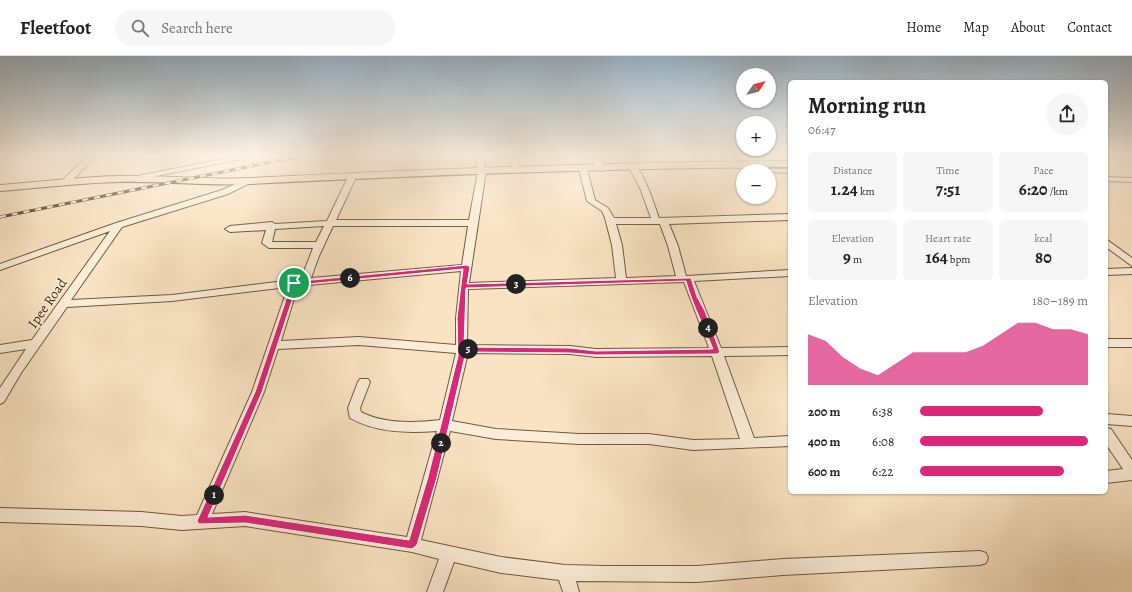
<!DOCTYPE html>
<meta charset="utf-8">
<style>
:root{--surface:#fff;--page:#f6f6f6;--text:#222;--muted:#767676;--line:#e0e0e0;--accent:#db2777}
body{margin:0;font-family:Alegreya,serif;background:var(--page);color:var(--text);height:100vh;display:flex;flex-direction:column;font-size:15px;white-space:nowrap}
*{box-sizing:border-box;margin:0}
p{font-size:13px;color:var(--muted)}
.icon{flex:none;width:22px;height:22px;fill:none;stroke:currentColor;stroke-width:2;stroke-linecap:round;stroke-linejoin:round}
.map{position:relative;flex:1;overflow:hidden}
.panel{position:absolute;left:788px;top:24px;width:320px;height:414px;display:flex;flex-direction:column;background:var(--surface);border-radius:6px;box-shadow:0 1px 3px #0004}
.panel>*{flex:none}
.needle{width:26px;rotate:55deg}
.buttons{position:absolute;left:736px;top:12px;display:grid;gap:8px}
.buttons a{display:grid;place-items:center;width:40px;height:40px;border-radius:50%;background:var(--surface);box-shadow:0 1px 3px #0004;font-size:20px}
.pin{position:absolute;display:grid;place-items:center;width:34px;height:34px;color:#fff;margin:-17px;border:2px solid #fff;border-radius:50%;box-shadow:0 1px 4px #0007}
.km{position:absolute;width:20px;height:20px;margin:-10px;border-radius:50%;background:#222;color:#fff;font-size:11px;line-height:20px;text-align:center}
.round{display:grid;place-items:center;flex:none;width:42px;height:42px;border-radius:21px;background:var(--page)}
.overview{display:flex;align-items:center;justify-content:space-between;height:68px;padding:0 20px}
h1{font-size:22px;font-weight:700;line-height:30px}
.metrics{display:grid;grid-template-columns:repeat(3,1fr);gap:6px;height:68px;padding:4px 20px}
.metrics div{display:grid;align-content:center;border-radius:6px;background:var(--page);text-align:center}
.metrics b{font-size:17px;font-weight:700}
.metrics small{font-size:11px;font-weight:400}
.metrics p{font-size:11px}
.chart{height:112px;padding:8px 20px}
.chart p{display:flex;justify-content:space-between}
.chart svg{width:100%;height:72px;margin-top:4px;fill:var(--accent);opacity:.7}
ul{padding:0 20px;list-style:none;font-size:13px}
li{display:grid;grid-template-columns:64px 48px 1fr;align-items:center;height:30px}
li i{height:10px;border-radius:5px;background:var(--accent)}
header{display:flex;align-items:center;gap:24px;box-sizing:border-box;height:56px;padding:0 20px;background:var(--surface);border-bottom:1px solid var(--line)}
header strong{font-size:19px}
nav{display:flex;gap:22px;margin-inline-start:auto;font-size:14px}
.search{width:280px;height:36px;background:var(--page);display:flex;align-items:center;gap:10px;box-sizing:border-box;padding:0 14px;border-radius:22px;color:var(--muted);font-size:15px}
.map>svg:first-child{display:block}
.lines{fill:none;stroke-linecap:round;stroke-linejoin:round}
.minor-casing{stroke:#6f5a3c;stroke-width:2}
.major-casing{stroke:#412c10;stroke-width:2}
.minor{fill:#fbedd7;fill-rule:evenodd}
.major{fill:#f9e3c2;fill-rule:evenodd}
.rail-casing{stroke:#412c10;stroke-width:3}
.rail{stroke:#fbedd7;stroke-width:2;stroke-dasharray:6;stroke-linecap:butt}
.route{fill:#db2777;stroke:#fff;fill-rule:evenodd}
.labels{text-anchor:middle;stroke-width:3;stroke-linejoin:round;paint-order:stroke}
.street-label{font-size:14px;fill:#412c10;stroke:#fbedd7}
</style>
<header>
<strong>Fleetfoot</strong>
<div class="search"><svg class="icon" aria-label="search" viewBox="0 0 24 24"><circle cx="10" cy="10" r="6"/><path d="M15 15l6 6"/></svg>Search here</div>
<nav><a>Home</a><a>Map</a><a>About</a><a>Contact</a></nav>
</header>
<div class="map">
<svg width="1132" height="536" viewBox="0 0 1132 536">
<rect width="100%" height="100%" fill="#f9e3c2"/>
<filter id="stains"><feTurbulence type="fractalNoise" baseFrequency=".005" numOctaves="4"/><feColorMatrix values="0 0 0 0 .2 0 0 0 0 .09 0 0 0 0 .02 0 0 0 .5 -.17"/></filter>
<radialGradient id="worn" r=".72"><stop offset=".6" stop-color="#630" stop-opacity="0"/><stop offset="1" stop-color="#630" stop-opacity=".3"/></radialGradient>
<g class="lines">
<defs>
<g id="minor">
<path d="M88,99H96L68,129H62V125Z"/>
<path d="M244,99H261L132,125L128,123L132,121Z"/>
<path d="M474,99H482L486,115L469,227L616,222L612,189L605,162L602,155L587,145L579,113L583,111L587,113L595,144L608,152L614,162H651L640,132L629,111L633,109C643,112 655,151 659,162L790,158V164L669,168L678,190L686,220L790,214V220L694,225L721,292L790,291V299L724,300L754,382L790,380V390L693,394L649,388H579L496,383L450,375L421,484L501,501L565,509L606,510H697L783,503L980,495L986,497L988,502L986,507L980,509L783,519L697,526L576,525L579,536H563L559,524L501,517L454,506L443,536H427L439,503L412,496L245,470L182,474L141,470L0,466V452L141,456L182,460L197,459L252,336L288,231L172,245L67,251L21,317L4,346L0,348V332L26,293L0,297V289L32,284L110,175L0,214V208L116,167L222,134L247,123H250V127L228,138L122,171L71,244L172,239L301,223L313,192H269L262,187L266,174L230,176L225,173L230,170L272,166L275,168L327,165L349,119L353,117L357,119L336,164H469L478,115ZM616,168H660L668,190L676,220L626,222L622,189ZM324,170L316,186H272L275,173ZM333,170H468L462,209L311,222L319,200ZM461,215L456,262V289L359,281L281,285L298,230ZM684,226L709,292L596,293L570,290L467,289L468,233ZM359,289L456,297L440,364C415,367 383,368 361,356L360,352L370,326L368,323H360L358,326L348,352L350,362C376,377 408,377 437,375L407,481L245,456L212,458L264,336L278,293ZM468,297L570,298L596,301L712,300L740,383L693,384L649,378H579L496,373L452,365Z"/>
<path d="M509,99H517L521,115L520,117L513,115Z"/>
<path d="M592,99H600L604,113L603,115L596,113Z"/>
<path d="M725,99H733L737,106L759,113H790V117L750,115L731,110Z"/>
<path d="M1106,121L1132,122V126L1106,125Z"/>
<path d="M1106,183L1132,202V210L1106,191Z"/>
<path d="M1132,212V218L1106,219V213Z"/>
<rect x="1106" y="283" width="26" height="8"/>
<path d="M1106,358L1132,360V370L1106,368Z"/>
<path d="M1106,372L1111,373L1132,404V424L1106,427V415L1123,413L1106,388Z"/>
</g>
<path id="major" d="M790,105V111C610,112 430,119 250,128C206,130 162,125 119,126C79,127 39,132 0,135V129C39,126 79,121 119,120C162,119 206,124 250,122C430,113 610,106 790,105Z"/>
</defs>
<use href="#minor" class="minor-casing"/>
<use href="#major" class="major-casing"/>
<use href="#minor" class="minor"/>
<use href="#major" class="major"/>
<defs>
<path id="rail" d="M0,161L306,99"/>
</defs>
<use href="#rail" class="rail-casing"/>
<use href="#rail" class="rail"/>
</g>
<linearGradient id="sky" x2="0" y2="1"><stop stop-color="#95aec0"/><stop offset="0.57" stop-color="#fcf2e4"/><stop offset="1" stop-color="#fcf2e4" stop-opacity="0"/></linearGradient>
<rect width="1132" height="174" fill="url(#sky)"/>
<path class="route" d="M467,209L470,211L467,228L691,222L697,241L705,255L720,296L717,298L596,299L570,297L464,296L465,300L437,421L417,489L412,493L245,467L199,468L197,465L255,336L292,226ZM463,213L457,262L458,300L428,421L409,484L245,459L208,461L262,336L297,229ZM686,225C692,248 704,270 713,293L596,295L570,292L464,291L466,232Z"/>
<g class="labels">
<g class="street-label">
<text transform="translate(47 247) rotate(-55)" y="5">Ipee Road</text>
</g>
</g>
<rect width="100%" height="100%" filter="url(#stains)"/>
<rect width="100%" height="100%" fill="url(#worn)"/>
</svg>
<div class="buttons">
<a><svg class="needle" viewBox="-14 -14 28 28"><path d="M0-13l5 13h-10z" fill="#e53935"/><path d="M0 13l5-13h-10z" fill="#767676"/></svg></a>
<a>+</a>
<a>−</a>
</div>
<div class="pin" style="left:294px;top:227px;background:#1e9e55"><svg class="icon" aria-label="arrive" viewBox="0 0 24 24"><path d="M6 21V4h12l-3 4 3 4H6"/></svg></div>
<b class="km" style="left:214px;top:439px">1</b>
<b class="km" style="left:441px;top:387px">2</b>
<b class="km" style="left:516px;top:228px">3</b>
<b class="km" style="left:708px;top:272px">4</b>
<b class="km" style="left:468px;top:293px">5</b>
<b class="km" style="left:350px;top:222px">6</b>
<section class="panel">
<div class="overview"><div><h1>Morning run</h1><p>06:47</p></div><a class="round"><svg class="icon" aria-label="share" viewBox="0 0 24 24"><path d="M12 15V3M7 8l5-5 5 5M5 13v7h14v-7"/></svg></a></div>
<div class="metrics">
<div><p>Distance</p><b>1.24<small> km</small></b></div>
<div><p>Time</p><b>7:51</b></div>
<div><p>Pace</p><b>6:20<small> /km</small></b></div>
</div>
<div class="metrics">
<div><p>Elevation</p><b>9<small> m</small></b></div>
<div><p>Heart rate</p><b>164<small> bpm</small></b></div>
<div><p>kcal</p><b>80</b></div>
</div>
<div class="chart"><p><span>Elevation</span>180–189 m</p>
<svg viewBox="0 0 160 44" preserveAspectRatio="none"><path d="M0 44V13L10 17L20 27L30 34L40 38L50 31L60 24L70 24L80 24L90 24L100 20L110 13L120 6L130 6L140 10L150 10L160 13V44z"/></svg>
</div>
<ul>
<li><b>200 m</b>6:38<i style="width:73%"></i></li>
<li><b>400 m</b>6:08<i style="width:100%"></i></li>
<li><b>600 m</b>6:22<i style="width:86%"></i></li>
</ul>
</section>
</div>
